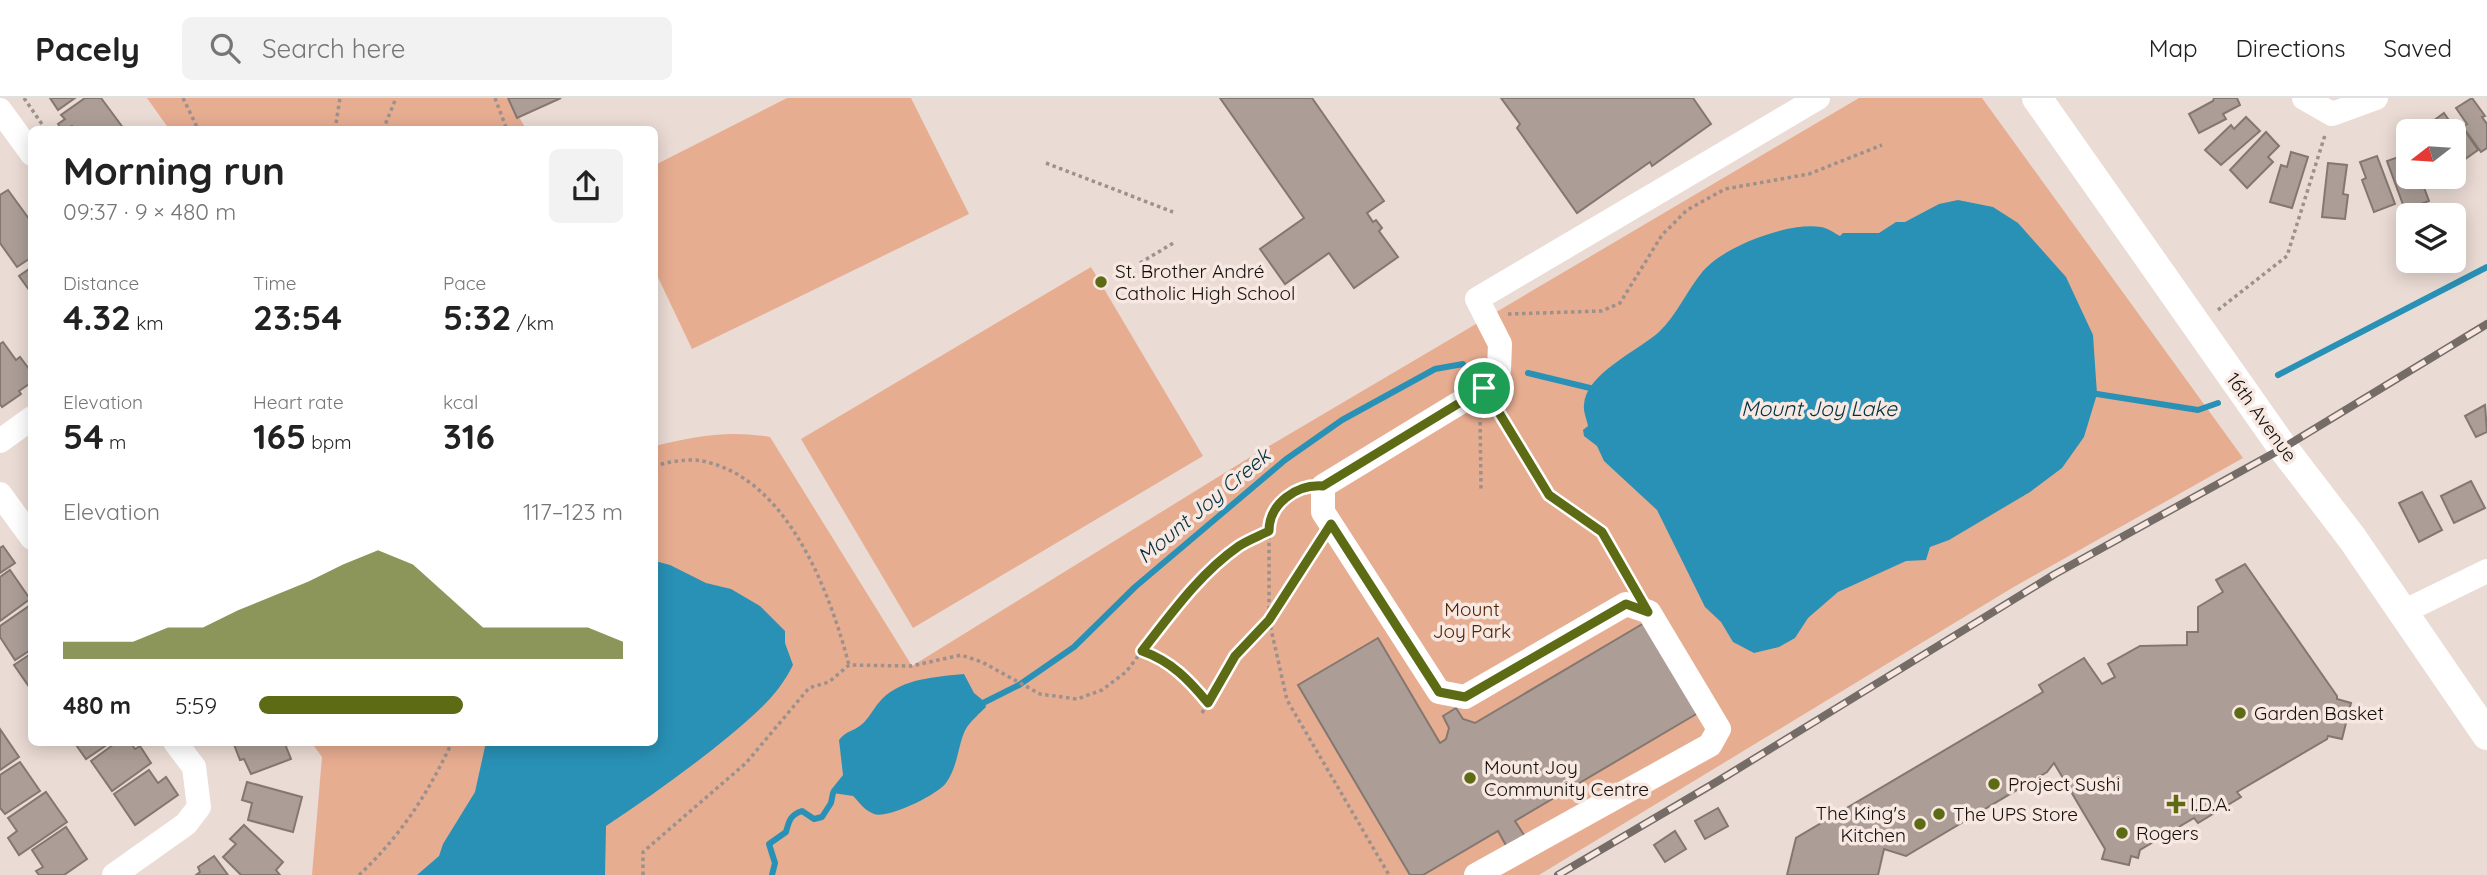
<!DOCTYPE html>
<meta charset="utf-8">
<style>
:root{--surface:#fff;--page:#f2f2f2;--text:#222;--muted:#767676;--line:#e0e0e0;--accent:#5d6b15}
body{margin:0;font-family:Quicksand,sans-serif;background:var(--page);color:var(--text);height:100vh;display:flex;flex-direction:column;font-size:26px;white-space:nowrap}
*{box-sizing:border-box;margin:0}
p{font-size:23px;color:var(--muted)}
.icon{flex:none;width:38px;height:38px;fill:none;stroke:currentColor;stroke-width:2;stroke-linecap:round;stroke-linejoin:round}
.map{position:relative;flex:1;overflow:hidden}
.side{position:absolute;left:28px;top:28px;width:630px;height:620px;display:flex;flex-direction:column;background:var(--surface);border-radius:10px;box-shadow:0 4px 18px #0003}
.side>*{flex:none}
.needle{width:46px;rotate:253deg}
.tools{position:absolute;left:2396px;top:21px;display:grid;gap:14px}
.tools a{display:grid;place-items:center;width:70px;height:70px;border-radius:10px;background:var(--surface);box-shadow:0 4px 18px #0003;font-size:35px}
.pin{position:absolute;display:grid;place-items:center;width:60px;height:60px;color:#fff;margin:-30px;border:4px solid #fff;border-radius:50%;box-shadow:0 2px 7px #0007}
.round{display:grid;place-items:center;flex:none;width:74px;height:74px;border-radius:10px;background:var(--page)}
.headline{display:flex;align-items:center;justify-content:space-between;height:119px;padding:0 35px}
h1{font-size:38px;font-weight:700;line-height:52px}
.stats{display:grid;grid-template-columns:repeat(3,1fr);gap:10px;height:119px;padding:7px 35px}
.stats div{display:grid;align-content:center}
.stats b{font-size:35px;font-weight:700}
.stats small{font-size:19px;font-weight:400}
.stats p{font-size:19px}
.chart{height:196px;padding:14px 35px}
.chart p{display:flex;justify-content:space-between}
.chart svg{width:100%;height:126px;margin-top:7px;fill:var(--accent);opacity:.7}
ul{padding:0 35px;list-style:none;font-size:23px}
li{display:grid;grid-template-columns:112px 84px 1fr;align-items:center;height:52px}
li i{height:18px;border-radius:9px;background:var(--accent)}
header{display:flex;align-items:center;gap:42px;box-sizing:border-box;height:98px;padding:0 35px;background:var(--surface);border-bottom:2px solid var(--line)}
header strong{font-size:33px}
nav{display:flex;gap:38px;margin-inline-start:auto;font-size:24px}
.search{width:490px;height:63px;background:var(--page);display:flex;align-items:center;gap:18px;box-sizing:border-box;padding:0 24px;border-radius:10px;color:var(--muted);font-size:26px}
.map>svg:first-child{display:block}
.green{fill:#e7ad91}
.water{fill:#2991b6}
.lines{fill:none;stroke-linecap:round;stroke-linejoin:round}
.stream{stroke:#2991b6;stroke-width:6}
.building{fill:#ac9e97;stroke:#847770;stroke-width:2}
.path{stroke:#9c918c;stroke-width:3.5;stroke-dasharray:3.5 3.5;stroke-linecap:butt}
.minor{stroke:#fff;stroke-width:24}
.major{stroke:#fff;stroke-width:30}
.rail-casing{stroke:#756c68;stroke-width:8}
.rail{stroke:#f7e8e1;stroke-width:5;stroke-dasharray:16;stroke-linecap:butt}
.route-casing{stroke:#fff;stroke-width:14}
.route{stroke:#5d6b15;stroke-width:9}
.poi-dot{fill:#5d6b15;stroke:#f7e8e1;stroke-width:2.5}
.labels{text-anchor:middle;stroke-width:7;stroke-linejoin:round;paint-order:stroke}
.poi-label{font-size:19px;fill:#140f0d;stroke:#f7e8e1;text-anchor:start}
.street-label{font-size:19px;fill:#140f0d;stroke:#f7e8e1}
.park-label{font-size:19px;fill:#512104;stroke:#f7e8e1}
.water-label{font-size:21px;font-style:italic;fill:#023141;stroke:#f7e8e1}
</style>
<header>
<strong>Pacely</strong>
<div class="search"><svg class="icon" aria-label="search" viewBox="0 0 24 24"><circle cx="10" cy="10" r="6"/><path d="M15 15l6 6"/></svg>Search here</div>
<nav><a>Map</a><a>Directions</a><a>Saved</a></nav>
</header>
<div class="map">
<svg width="2487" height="777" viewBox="0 0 2487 777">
<rect width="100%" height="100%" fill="#eadbd4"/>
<g class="green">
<path d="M147,0H508L526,31H169Z"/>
<path d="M787,0H911L969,116L692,251L655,173V67Z"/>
<path d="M1859,0H1982L2243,360L2012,490L1539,777H312L322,659L311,644H654L655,348C695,338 728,332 770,339L912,568L1252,358Z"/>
<path d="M1091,169L1203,358L913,530L801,341Z"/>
</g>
<g class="water">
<path d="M1958,102L1993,109L2018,125L2066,179L2093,237L2097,296L2084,339L2062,370L2030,394L1949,442L1930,449L1926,462L1906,463L1838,494L1808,520L1795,540L1779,549L1754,555L1733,544L1721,524L1705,509L1657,412L1604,363L1597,348L1584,338L1583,332L1588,328C1587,322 1583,314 1584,307C1585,276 1639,252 1659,234C1677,217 1687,192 1703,173C1725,148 1787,124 1821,129C1828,130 1834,135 1840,138L1843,135H1879L1896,124H1905L1939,106Z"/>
<path d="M655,463L670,467L706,485L731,491L760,508L785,533V545L793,567C778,598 753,618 728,639C689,671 648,700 606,728L605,777H417L439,758L443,746L475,694L486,644H654Z"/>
<path d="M964,576L974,595L985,604L986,609C980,615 972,622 967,629C958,643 959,667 946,685C937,697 888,721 874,716C864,712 860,705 853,698L833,695L831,692L843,677L839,642C847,632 852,634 861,627C869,621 874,609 882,601C903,580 936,579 964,576Z"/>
</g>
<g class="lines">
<g class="stream">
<path d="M1528,275L1590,290"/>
<path d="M2278,277L2487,169"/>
<path d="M2097,296L2198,312L2218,305"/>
<path d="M985,604L1019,587L1074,549L1135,489L1285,362L1342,322L1435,271L1463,266"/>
<path d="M772,777L775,765L769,746L786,734C789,723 790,717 802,713L814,721L822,719L831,705L833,695"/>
</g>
</g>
<g class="building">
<path d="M50,0H75L58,12Z"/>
<path d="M85,0H101L124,31L75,32L72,28L62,32L58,26L65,21L61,17Z"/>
<path d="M508,0H561L517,20Z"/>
<path d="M1220,0H1312L1384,103L1367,115L1373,124L1376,122L1382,130L1379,133L1398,159L1354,190L1329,155L1285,186L1260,151L1304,120Z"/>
<path d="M1501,0H1693L1711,26L1652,68L1650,64L1577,115L1517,30L1520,26Z"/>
<path d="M2214,0H2237L2240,7L2223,16L2226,21L2199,35L2189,16L2213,3Z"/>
<path d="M2472,0L2485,18L2482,19L2487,26V50L2481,54L2463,29L2467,26L2456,10Z"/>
<path d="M2444,15L2455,31L2461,27L2478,52L2458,66L2454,59V33H2434L2429,26Z"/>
<path d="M2246,19L2260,33L2221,67L2205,52L2231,27L2234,31Z"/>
<path d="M2266,34L2279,48L2268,59L2273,64L2247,90L2230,72Z"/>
<path d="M2291,54L2308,59L2292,110L2270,104L2281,67L2287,69Z"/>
<path d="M2404,57L2408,68V79H2420L2429,103L2405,112L2387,63Z"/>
<path d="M2377,58L2395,106L2374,114L2362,82L2366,80L2360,64Z"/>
<path d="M2328,65L2347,67L2343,96L2348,97L2345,121L2322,119Z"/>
<path d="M2454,72L2457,78L2438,90L2430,79H2454Z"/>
<path d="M8,92L32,125V159L17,169L0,145V97Z"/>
<path d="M32,169V196L19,178Z"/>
<path d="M3,244L16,262L20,259L32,275V284L19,293L21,296L2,309L0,306V246Z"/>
<path d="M2485,307L2487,334L2476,339L2465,318Z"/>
<path d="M2471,383L2485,410L2454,425L2441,398Z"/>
<path d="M2422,394L2442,432L2419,444L2399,405Z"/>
<path d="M3,448L15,465L0,475V450Z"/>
<path d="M2245,466L2337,598V601L2351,605L2342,641L2328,638L2327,641L2237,694L2241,699L2198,725L2194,720L2140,752L2138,760L2131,758L2129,767L2102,761L2105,751L2054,665L2047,674L1906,758L1884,751L1878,777H1787L1796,740L2043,594L2039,587L2084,560L2102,586L2115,579L2108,566L2140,548L2187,547V534H2198V509L2223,494L2216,482Z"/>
<path d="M10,472L30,501L0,523V479Z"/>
<path d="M32,506V551L15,562L0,539V528Z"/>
<path d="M1644,525L1698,615L1515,723L1526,740L1508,751L1498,733L1423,777H1410L1298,587L1378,540L1440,645L1446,641L1449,630L1443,618L1456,610L1463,621L1475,625Z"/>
<path d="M32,555V593L14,567Z"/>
<path d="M0,631L19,659L0,672Z"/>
<path d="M74,644H111L86,661Z"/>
<path d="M117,644H130L135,651L140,648L151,665L112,693L91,663Z"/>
<path d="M233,644H290L285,646L291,661L251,676L244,661L240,662Z"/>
<path d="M20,664L40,693L5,716L0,710V677Z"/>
<path d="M149,672L158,685L166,679L178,697L135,727L114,696Z"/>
<path d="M247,684L302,699L293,734L248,722L252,705L242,702Z"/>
<path d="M46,694L67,724L19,757L8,740L17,733L8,720Z"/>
<path d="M1718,710L1728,728L1705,741L1695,723Z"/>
<path d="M244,727L283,764L276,772L280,777H241L223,759L236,746L230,741Z"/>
<path d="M66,729L87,761L64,777H39L36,773L43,769L32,752Z"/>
<path d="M1675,733L1686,751L1665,764L1654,747Z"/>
<path d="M214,758L228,777H196L200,774L198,769Z"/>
</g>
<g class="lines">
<g class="path">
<path d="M24,0L46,32"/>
<path d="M183,0L196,27L200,32"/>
<path d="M495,0L507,32"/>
<path d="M335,32L340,0"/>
<path d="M383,32L396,0"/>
<path d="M1046,65L1173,114"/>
<path d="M1140,165L1175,144"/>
<path d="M2218,212L2287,158L2325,37"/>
<path d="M1508,216L1602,213L1620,205L1662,137L1687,112L1725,91L1809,76L1882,47"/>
<path d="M1495,309L1549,397L1602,434L1632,484"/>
<path d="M1480,317L1481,392"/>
<path d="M654,368C669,364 688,360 702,363C787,379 830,494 849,567"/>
<path d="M1302,391L1279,403L1269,423V522L1287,602L1389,777"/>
<path d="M1142,553C1171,563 1189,582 1208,605"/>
<path d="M1202,615L1235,558L1269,522L1317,447"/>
<path d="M359,777C400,739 429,694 452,644"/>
<path d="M643,777V754L746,665L809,590L829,584L849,567L911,568L961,557L982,564L1040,596L1077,601L1102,592L1126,574L1174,511L1204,479L1240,448L1269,433"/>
</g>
<g class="minor">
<path d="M2304,0L2332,16L2376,0"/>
<path d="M0,12L32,56"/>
<path d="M0,343L32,320"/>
<path d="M0,396L32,440"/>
<path d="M2403,514L2487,473"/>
<path d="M114,777L186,726L199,709L194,669L175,644"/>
<path d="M1476,777L1710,647L1719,631L1649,514L1626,506L1465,599L1439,594L1323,414V388L1484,290L1499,272L1500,246L1477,201L1818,0"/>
</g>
<path class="major" d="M2037,0L2283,350L2352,440L2487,637"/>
<defs>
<path id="rail" d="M1558,777L1718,683L2055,476L2283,350L2487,226"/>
</defs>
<use href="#rail" class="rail-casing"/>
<use href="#rail" class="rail"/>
</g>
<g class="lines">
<defs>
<path id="route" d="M1484,290L1549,397L1602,434L1648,514L1626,506L1465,599L1439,594L1331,426L1269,522L1235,558L1208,605C1189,582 1171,563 1142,553C1171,516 1200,475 1239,448C1248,442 1259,438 1269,433C1269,406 1296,386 1323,388Z"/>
</defs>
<use href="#route" class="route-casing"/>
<use href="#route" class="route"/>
</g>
<g class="poi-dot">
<circle cx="1101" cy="184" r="7"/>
<circle cx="2240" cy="615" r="7"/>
<circle cx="1470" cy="680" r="7"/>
<circle cx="1994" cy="686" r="7"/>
<path d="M2172.5 695.5h7v7h7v7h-7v7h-7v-7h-7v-7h7z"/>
<circle cx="1939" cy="716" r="7"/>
<circle cx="1920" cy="726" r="7"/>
<circle cx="2122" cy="735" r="7"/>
</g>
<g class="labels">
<g class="poi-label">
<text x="1115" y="180">St. Brother André<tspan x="1115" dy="22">Catholic High School</tspan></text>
<text x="2254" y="622">Garden Basket</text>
<text x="1484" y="676">Mount Joy<tspan x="1484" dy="22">Community Centre</tspan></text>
<text x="2008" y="693">Project Sushi</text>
<text x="2190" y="713">I.D.A.</text>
<text x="1906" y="722" text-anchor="end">The King's<tspan x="1906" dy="22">Kitchen</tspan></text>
<text x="1953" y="723">The UPS Store</text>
<text x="2136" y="742">Rogers</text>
</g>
<g class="street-label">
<text transform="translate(2262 319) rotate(54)" y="7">16th Avenue</text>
</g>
<g class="park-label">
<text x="1472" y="518">Mount<tspan x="1472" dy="22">Joy Park</tspan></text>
</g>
<g class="water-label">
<text x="1819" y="318">Mount Joy Lake</text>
<text transform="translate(1204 408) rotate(-40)" y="7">Mount Joy Creek</text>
</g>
</g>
</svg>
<div class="tools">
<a><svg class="needle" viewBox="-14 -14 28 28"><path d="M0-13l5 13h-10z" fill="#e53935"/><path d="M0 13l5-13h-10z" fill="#767676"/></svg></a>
<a><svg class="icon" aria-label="layers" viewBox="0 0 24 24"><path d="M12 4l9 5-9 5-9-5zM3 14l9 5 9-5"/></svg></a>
</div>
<div class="pin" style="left:1484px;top:290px;background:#1e9e55"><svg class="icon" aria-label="arrive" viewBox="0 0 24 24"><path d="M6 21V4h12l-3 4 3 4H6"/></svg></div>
<section class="side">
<div class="headline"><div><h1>Morning run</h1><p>09:37 · 9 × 480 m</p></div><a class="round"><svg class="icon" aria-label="share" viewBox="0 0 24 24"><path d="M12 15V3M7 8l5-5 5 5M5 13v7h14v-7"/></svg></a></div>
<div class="stats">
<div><p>Distance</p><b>4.32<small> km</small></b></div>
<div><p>Time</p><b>23:54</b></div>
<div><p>Pace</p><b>5:32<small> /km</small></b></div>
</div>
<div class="stats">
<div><p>Elevation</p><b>54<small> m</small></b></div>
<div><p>Heart rate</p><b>165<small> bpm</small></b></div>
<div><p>kcal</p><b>316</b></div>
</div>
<div class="chart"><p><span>Elevation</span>117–123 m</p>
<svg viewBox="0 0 160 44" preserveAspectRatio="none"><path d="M0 44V38L10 38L20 38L30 33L40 33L50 27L60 22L70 17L80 11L90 6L100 11L110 22L120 33L130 33L140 33L150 33L160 38V44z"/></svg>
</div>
<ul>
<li><b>480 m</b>5:59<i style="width:56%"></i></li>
</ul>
</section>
</div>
